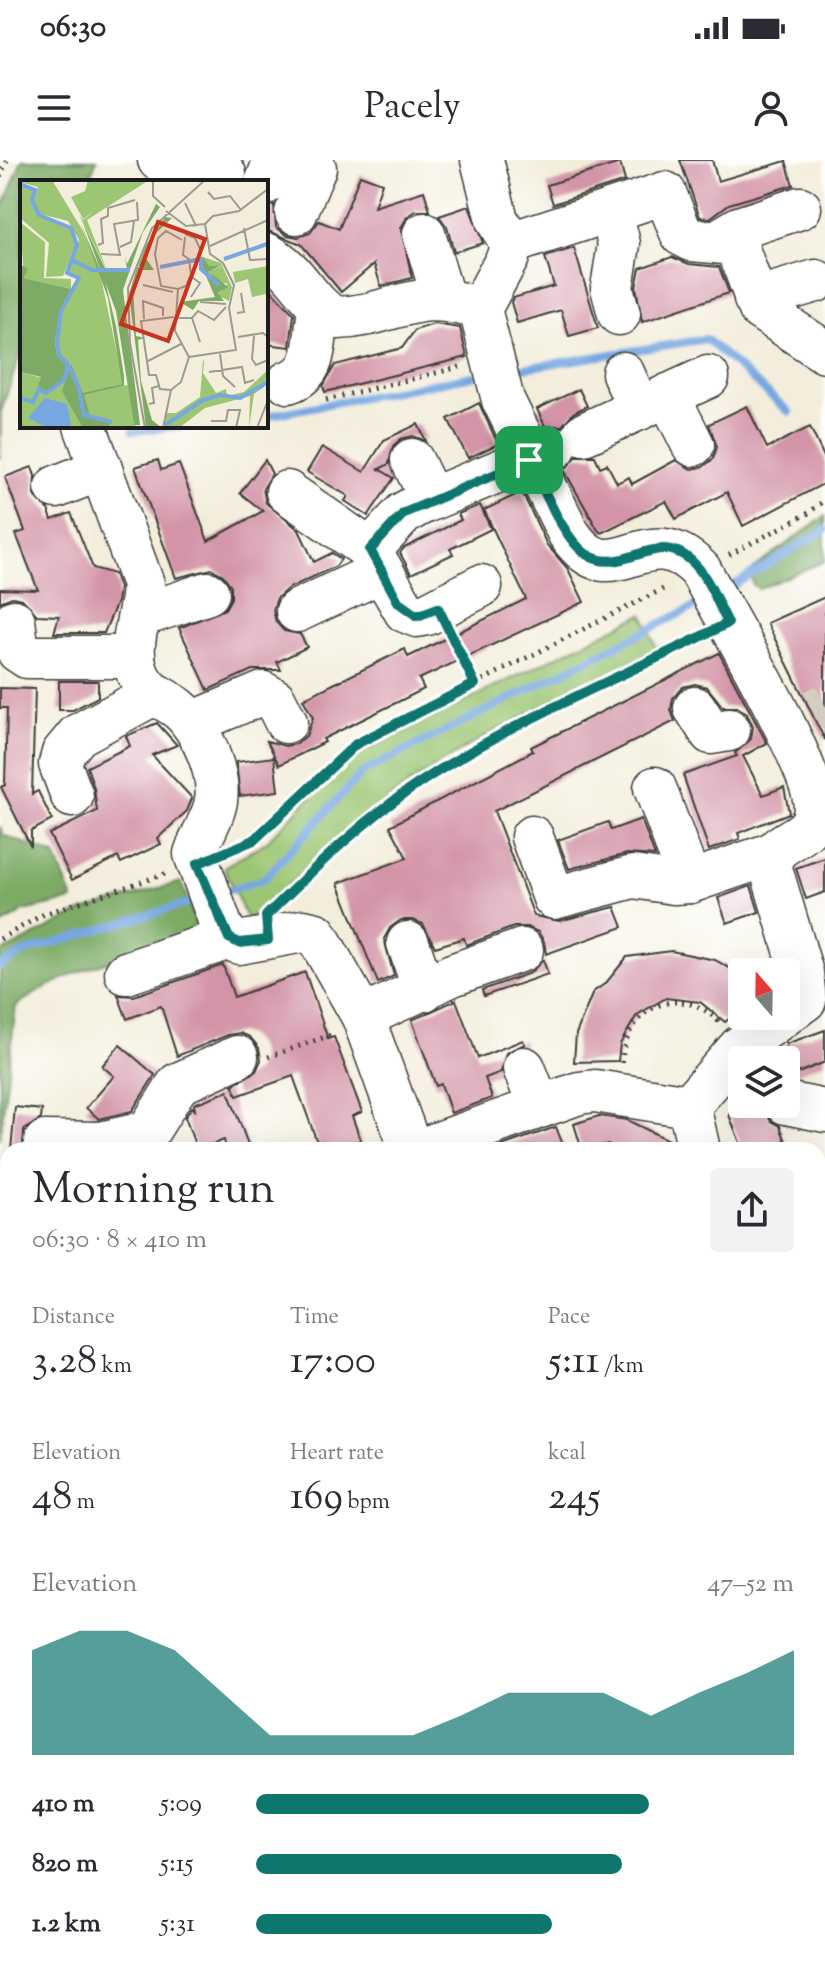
<!DOCTYPE html>
<meta charset="utf-8">
<style>
:root{--surface:#fff;--page:#f2f2f3;--text:#2b2b33;--muted:#7c7c81;--accent:#0f766e}
body{margin:0;font-family:"Sorts Mill Goudy",serif;background:var(--page);color:var(--text);height:100vh;display:flex;flex-direction:column;font-size:30px;white-space:nowrap}
*{box-sizing:border-box;margin:0}
p{font-size:26px;color:var(--muted)}
.icon{flex:none;width:44px;height:44px;fill:none;stroke:currentColor;stroke-width:2;stroke-linecap:round;stroke-linejoin:round}
.map{position:relative;flex:1;overflow:hidden}
.drawer{position:absolute;left:0px;top:982px;width:826px;height:830px;display:flex;flex-direction:column;background:var(--surface);border-radius:24px 24px 0 0;box-shadow:0 8px 32px #0002}
.drawer>*{flex:none}
.needle{width:52px;rotate:340deg}
.controls{position:absolute;left:728px;top:798px;display:grid;gap:16px}
.controls a{display:grid;place-items:center;width:72px;height:72px;border-radius:8px;background:var(--surface);box-shadow:0 8px 32px #0002;font-size:40px}
.pin{position:absolute;display:grid;place-items:center;width:68px;height:68px;color:#fff;margin:-34px;border-radius:16px;box-shadow:0 4px 12px #0006}
.round{display:grid;place-items:center;flex:none;width:84px;height:84px;border-radius:8px;background:var(--page)}
.head{display:flex;align-items:center;justify-content:space-between;height:136px;padding:0 32px}
h1{font-size:44px;font-weight:600;line-height:60px}
.stats{display:grid;grid-template-columns:repeat(3,1fr);gap:12px;height:136px;padding:8px 32px}
.stats div{display:grid;align-content:center}
.stats b{font-size:40px;font-weight:600}
.stats small{font-size:22px;font-weight:400}
.stats p{font-size:22px}
.chart{height:224px;padding:16px 32px}
.chart p{display:flex;justify-content:space-between}
.chart svg{width:100%;height:144px;margin-top:8px;fill:var(--accent);opacity:.7}
ul{padding:0 32px;list-style:none;font-size:26px}
li{display:grid;grid-template-columns:128px 96px 1fr;align-items:center;height:60px}
li i{height:20px;border-radius:10px;background:var(--accent)}
.status{display:flex;justify-content:space-between;align-items:center;height:56px;padding:0 40px;background:var(--surface);direction:ltr}
.status svg{height:22px;fill:currentColor}
header{display:flex;justify-content:space-between;align-items:center;height:104px;padding:0 32px;background:var(--surface);font-size:36px;font-weight:600}
.map>svg:first-child{display:block}
.green{fill:#9cc673;stroke:#5c7148;stroke-width:2}
.forest{fill:#7dab65;stroke:#4c6440;stroke-width:2}
.lines{fill:none;stroke-linecap:round;stroke-linejoin:round}
.stream{stroke:#77a7e1;stroke-width:8}
.building{fill:#d394a7}
.minor-tunnel{stroke:#d3cebf;stroke-width:42;stroke-dasharray:42 21;stroke-linecap:butt}
.minor-casing{stroke:#3c3c39;stroke-width:45}
.major-casing{stroke:#3c3c39;stroke-width:47}
.path{stroke:#3c3c39;stroke-width:5;stroke-dasharray:2 6;stroke-linecap:butt}
.minor{stroke:#fff;stroke-width:42}
.major{stroke:#fdbc70;stroke-width:44}
.route-casing{stroke:#fff;stroke-width:16}
.route{stroke:#0f766e;stroke-width:10}
.inset-river{fill:none;stroke:#77a7e1;stroke-width:4}
.inset-road{fill:none;stroke:#9d9a8f;stroke-width:2}
.view{fill:#c8321e;fill-opacity:0.15;stroke:#c8321e;stroke-width:4}
.inset-edge{fill:none;stroke:#1c1c1c;stroke-width:4}
</style>
<div class="status"><b>06:30</b><svg viewBox="0 0 49 12"><path d="M0 12V9h3v3zM5 12V6h3v6zM10 12V3h3v9zM15 12V0h3v12zM26 1h20v11H26zM47 4h2v5h-2z"/></svg></div>
<header><svg class="icon" aria-label="menu" viewBox="0 0 24 24"><path d="M4 6h16M4 12h16M4 18h16"/></svg>Pacely<svg class="icon" aria-label="person" viewBox="0 0 24 24"><circle cx="12" cy="8" r="4"/><path d="M4 21q1-7 8-7t8 7"/></svg></header>
<div class="map">
<svg width="825" height="1811" viewBox="0 0 825 1811">
<rect width="100%" height="100%" fill="#fff"/>
<filter id="ink" filterUnits="userSpaceOnUse"><feTurbulence type="fractalNoise" baseFrequency=".0125" numOctaves="2"/><feDisplacementMap in="SourceGraphic" scale="16" xChannelSelector="R" yChannelSelector="G"/><feConvolveMatrix kernelMatrix="1 2 1 2 8 2 1 2 1" color-interpolation-filters="sRGB"/></filter>
<filter id="wash" filterUnits="userSpaceOnUse"><feTurbulence type="fractalNoise" baseFrequency=".006" numOctaves="4" result="noise"/><feDisplacementMap in="SourceGraphic" scale="32" xChannelSelector="R" yChannelSelector="G"/><feGaussianBlur stdDeviation="1.8" result="paint"/><feColorMatrix in="noise" values="0 0 0 0 0 0 0 0 0 0 0 0 0 0 0 0 0 1.4 0 .05"/><feComposite in="paint" operator="in"/></filter>
<g filter="url(#wash)">
<rect width="100%" height="100%" fill="#f3eedc"/>
<g class="green">
<path d="M643,454L658,492C576,531 490,568 415,620C355,661 305,715 247,760L224,707L266,682L350,598Z"/>
<path d="M576,1804H677L676,1811H581Z"/>
</g>
<g class="forest">
<path d="M22,0H97L88,22H22V189L1,252L0,299V55Z"/>
<path d="M825,356V401L759,429L753,425L750,413L757,406Z"/>
<path d="M0,666L3,675L55,695L73,740L24,751L0,766Z"/>
<path d="M181,722L199,773C136,792 70,808 16,846L0,979V793L80,752Z"/>
<path d="M0,1271L8,1293V1443L0,1421Z"/>
<path d="M0,1683L8,1702V1804H56L59,1811H0Z"/>
<path d="M170,1804H248L252,1811H173Z"/>
</g>
<g class="lines">
<g class="stream">
<path d="M518,209L706,179L789,252"/>
<path d="M266,256L473,216"/>
<path d="M133,271L185,266"/>
<path d="M726,430L825,370"/>
<path d="M223,732L264,719L363,612L704,442"/>
<path d="M0,806L25,792L198,740"/>
</g>
</g>
<g id="blocks">
<g class="building">
<path d="M680,0H712L718,21L786,1L793,25L729,44L710,58L700,57Z"/>
<path d="M620,3L625,21L553,44L547,25Z"/>
<path d="M360,15L382,23L374,47L424,31L430,51H416L407,57L401,68L412,118L381,126L374,104L341,132L301,84L266,70V46L274,45L276,67L287,75L298,77L310,73L319,61L339,69Z"/>
<path d="M469,46L483,83L454,92L447,67L439,56Z"/>
<path d="M574,88L598,168L569,176L561,150L517,163L511,142L513,138L554,126L545,97Z"/>
<path d="M672,97L689,104L719,107L729,133L642,162L636,127L640,108Z"/>
<path d="M271,130L294,154L290,187L266,184V132Z"/>
<path d="M434,164L460,168L467,197L325,232L323,226L335,205L402,188L415,170Z"/>
<path d="M579,229L587,246L573,253L562,266H545L537,249Z"/>
<path d="M479,243L498,284L468,298L448,259Z"/>
<path d="M747,246L767,288L810,267L825,299V323L743,366L727,332L676,359L666,341L601,373L598,370L564,310L577,296H595L600,307L607,304L617,323L629,317L632,324L676,300L691,309L703,307L713,299L717,287L709,264Z"/>
<path d="M418,264L426,281L413,276L401,279L393,286L389,304L379,309L394,318L368,356L345,341L348,336L307,312L322,287L364,312L384,280Z"/>
<path d="M158,300L161,310L179,304L208,381L263,351L240,333L265,300L272,314L263,329L266,343L299,370L314,402L332,393L341,399L336,406L287,429L277,438L273,450L276,462L284,471L300,474L307,487L277,502L281,510H252L208,530L179,468L225,449L231,438V426L223,415L212,409L176,418L135,307Z"/>
<path d="M32,307L35,316L34,335L48,349L52,360L71,353L93,408L114,414L119,428L117,442L104,473H54L59,456L37,455L22,439L12,437L0,442V429L38,430L16,374L25,371L5,317Z"/>
<path d="M522,332L547,385L568,409L584,442L419,519L424,529L323,579L325,582L279,605L267,581L285,586L296,584L306,576L313,558L303,539L405,489L408,497L526,439L484,350Z"/>
<path d="M480,345L491,369L450,389L453,394L411,414L400,393L404,388L461,360L458,354Z"/>
<path d="M825,437V580L767,463Z"/>
<path d="M719,493L767,583L743,596L763,635L784,627L789,653L738,673L740,679L709,690L683,615L737,596L735,593L751,579L753,567L747,554L737,547H723L707,527L695,524L683,527L673,538L671,550L675,561L494,651L534,756L559,761L615,747L623,767L546,794L544,781L538,772L527,767H514L466,785L464,778L435,787L423,764L413,760H401L390,768L384,779L394,816L378,823L338,723L407,698L390,666L533,591L531,587Z"/>
<path d="M59,521H98V537L73,550H59Z"/>
<path d="M0,528L35,529L32,634L38,631L52,660L31,671V687L1,627L5,625L7,548H0Z"/>
<path d="M157,563L177,585L152,595L192,638L187,651L158,678L161,684L121,703L118,697L72,720L49,674L97,651L94,628L87,607L130,586L126,576Z"/>
<path d="M274,597L278,631L240,636L236,602Z"/>
<path d="M641,659L655,696L627,694L569,709L558,680L608,662L611,670Z"/>
<path d="M825,698V732L806,739L796,708Z"/>
<path d="M751,726L759,752L727,763L718,738Z"/>
<path d="M671,791L715,800L742,815V849L725,862L700,842L666,838L637,855L620,884L618,901L574,902L576,874L593,832L606,823L627,797Z"/>
<path d="M543,800L548,814L484,836L482,830L530,813Z"/>
<path d="M223,805L234,837L305,812L328,879L334,877L362,952L352,956L364,990H320L293,916L237,936L233,925L256,911L261,900L259,888L250,877L240,873L228,875L177,896L161,846L127,859L118,835L134,836Z"/>
<path d="M456,840L478,898L523,880L525,884L506,893L501,912L485,918L492,938L451,953L441,924L436,926L412,860Z"/>
<path d="M825,870V902L786,918V884Z"/>
<path d="M120,885L155,915L132,951L99,959L86,948L114,916L102,906Z"/>
<path d="M228,931L250,990H227L224,980L197,990L185,957L192,947L195,950L194,944Z"/>
<path d="M735,944H763L770,960L780,966L789,990H743L729,955Z"/>
<path d="M15,947L42,950L41,959L24,970L23,990H11Z"/>
<path d="M599,956L627,960L672,982L674,990H618L608,984L582,990L574,964Z"/>
<path d="M556,967L565,990H493V989Z"/>
</g>
</g>
</g>
<g filter="url(#ink)">
<use href="#blocks" fill-opacity="0" stroke="#3c3c39" stroke-width="2"/>
<g class="lines">
<path class="minor-tunnel" d="M812,551L825,545"/>
<defs>
<g id="minor">
<path d="M159,0L179,11L225,14"/>
<path d="M482,0L497,60L511,83L665,33L682,75L692,80L736,84L760,149L825,192"/>
<path d="M266,23L275,0"/>
<path d="M611,51L619,84L612,128L619,154"/>
<path d="M296,53L315,8"/>
<path d="M424,74L443,138"/>
<path d="M719,80L739,68L800,48"/>
<path d="M511,83L508,97L480,149L503,240L569,374C614,440 644,353 700,410C723,454 823,617 814,655C809,680 776,679 769,702L802,813L805,840L740,887L689,946"/>
<path d="M266,94C299,109 309,148 338,158C399,155 414,126 480,149"/>
<path d="M755,139L816,121"/>
<path d="M623,213L639,249"/>
<path d="M288,222C321,212 312,177 320,147"/>
<path d="M668,235L693,285"/>
<path d="M85,266L143,424C143,454 126,485 138,514C147,536 163,536 179,549C202,568 224,619 214,649C209,665 200,678 195,694L222,768L229,778L239,783L303,771L316,774L363,857L411,990"/>
<path d="M584,274L708,217"/>
<path d="M412,300L431,339"/>
<path d="M56,327L101,309"/>
<path d="M287,332L370,390L405,451L417,456L427,454L481,426"/>
<path d="M370,390L404,353L422,343L555,288"/>
<path d="M297,451L382,411"/>
<path d="M140,456L208,433"/>
<path d="M14,461L18,491L27,497H134"/>
<path d="M695,548L711,573L729,570"/>
<path d="M192,563L263,533L275,540L286,562"/>
<path d="M655,628L690,722"/>
<path d="M72,636L60,604L63,593L78,575L152,535"/>
<path d="M532,677L554,738L633,717L674,723L690,722L771,694"/>
<path d="M408,783L424,830"/>
<path d="M126,813L229,778"/>
<path d="M363,857L452,815L522,790"/>
<path d="M524,908L539,946"/>
<path d="M786,943L825,951"/>
<path d="M689,946L699,990"/>
<path d="M45,982L101,983L140,974L149,970L178,924L237,897"/>
<path d="M419,990L579,933L595,931L689,946"/>
<path d="M818,1027L825,1026"/>
<path d="M818,1333L823,1350"/>
<path d="M818,1431L825,1434"/>
<path d="M823,1512L825,1511"/>
<path d="M391,1804L399,1811"/>
<path d="M743,1804L747,1811"/>
<path d="M511,1811L523,1804"/>
</g>
<g id="major">
<path d="M0,1535L8,1554"/>
<path d="M0,1634L8,1652"/>
<path d="M80,1804L83,1811"/>
<path d="M124,1804L127,1811"/>
</g>
</defs>
<use href="#minor" class="minor-casing"/>
<use href="#major" class="major-casing"/>
<g class="path">
<path d="M0,17L7,0"/>
<path d="M326,240L460,207"/>
<path d="M729,395L807,354L825,340"/>
<path d="M452,478L475,524"/>
<path d="M234,689L254,680L356,584L667,427"/>
<path d="M284,738C326,697 369,657 418,624C506,565 606,526 700,478"/>
<path d="M0,779L44,754L168,713"/>
<path d="M268,897L334,874"/>
<path d="M622,903C624,848 680,820 720,863"/>
<path d="M0,1452L8,1472"/>
<path d="M818,1663L825,1658"/>
<path d="M681,1811L682,1804"/>
</g>
<use href="#minor" class="minor"/>
<use href="#major" class="major"/>
</g>
</g>
<g class="lines" filter="url(#ink)">
<defs>
<path id="route" d="M529,300C543,326 562,377 586,394C626,420 659,360 699,409C711,424 719,446 728,463C625,516 515,559 418,624C362,661 314,709 266,756L268,780L239,783L229,778L197,704L254,680L356,584L475,524L438,448L417,456L399,443L370,390L404,353Z"/>
</defs>
<use href="#route" class="route-casing"/>
<use href="#route" class="route"/>
</g>
<g transform="translate(20 20)">
<rect width="248" height="248" fill="#f3eedc"/>
<path d="M32,0L63,51L80,93L102,197V204L64,215L108,205L114,245L121,248H0V192L22,198L17,210L26,212L43,202L51,184L40,175L38,162L42,132L54,103L61,100L48,93L59,60L48,41L20,34L14,19L18,7L0,2ZM68,0H129L67,40L87,90L59,35L63,40L75,30L63,39L51,17L65,11ZM0,5L14,11L19,36L51,50L56,65L43,96L26,97L29,63L0,38ZM0,42L25,62L24,98L51,99V109L4,98ZM183,77L201,83L212,107L209,121L197,115L208,104L191,100L187,92L202,86L189,87ZM248,86L246,114L232,117L228,99L215,103L213,92ZM183,179L184,182L183,193L196,213L206,209L207,216L224,212L248,190L244,207L234,214L229,248L230,216L185,228L159,248H145V233H156L180,217Z" fill="#9cc673"/>
<path d="M136,24L140,27L123,52L103,110L120,245H114L96,131L63,43L86,90H107L105,76L107,84ZM145,37L152,38L133,56L125,77L134,90H122L113,108L116,156L125,158L118,160L121,201L132,240L142,248H126L109,114L117,87L126,86H118L126,65ZM61,44L85,101L96,146L104,196V206L64,215L70,236L93,241L87,248H63L42,211L51,184L63,213L102,204L88,118ZM183,77L189,86H200L188,92L191,100L192,94L208,107L198,113L204,121H179L173,130L160,122L195,117L180,82H172ZM0,85L8,88L4,98L51,109L40,132L35,162L37,174L47,185L44,200L26,212L17,209L21,197L0,192Z" fill="#7dab65"/>
<path d="M25,218L47,224L51,246L28,248L8,238Z" fill="#77a7e1"/>
<path class="inset-river" d="M0,4L15,10L12,20L19,35L51,48L57,65L47,93L59,98L41,131L37,162L39,175L48,184L44,200L26,213L19,209L13,222L0,218M50,79L72,90H110M204,79L247,64M140,87L181,79V89L199,105M48,185L58,205L64,235L92,242M145,245L183,220L200,215L220,218L248,202"/>
<path class="inset-road" d="M133,0V16L145,27M188,12L194,19L210,16L221,30M165,23L176,46M146,31L166,46L185,44M185,44L193,36L219,31L248,9M224,48L230,80L248,79M165,54L175,58L181,71M78,65L83,63L81,39L88,36V28L115,20M190,66L248,40M100,67L111,62L114,41M81,74L100,75L94,44L118,40L117,22M170,96L180,103L171,117M123,105L153,112M158,109L141,106L135,74L138,58L146,51L162,60M158,109L155,151L169,177M158,109L166,106L171,95L169,79L163,75L165,57M180,122L206,124M217,133L224,132L221,113M159,138H172L178,131L194,140L206,127M172,138L180,162M124,139L123,121L143,128V136M234,156L232,179L236,185L248,180M218,157L243,153L248,157M200,174L203,196L215,207M128,181L161,164M189,192L222,187L225,203L234,200M151,210L140,209L136,195H129L121,141L154,137M129,224L134,223L132,208L139,206M191,241H206L208,230H220L216,248M125,248L110,163L108,108L132,48L185,0M143,248L151,210L161,202L169,177L216,170L209,128L214,105L203,83L190,74L185,44M237,248L248,220"/>
<path class="view" d="M138,42L185,59L148,161L101,144Z"/>
<rect width="248" height="248" class="inset-edge"/>
</g>
</svg>
<div class="controls">
<a><svg class="needle" viewBox="-14 -14 28 28"><path d="M0-13l5 13h-10z" fill="#e53935"/><path d="M0 13l5-13h-10z" fill="#7c7c81"/></svg></a>
<a><svg class="icon" aria-label="layers" viewBox="0 0 24 24"><path d="M12 4l9 5-9 5-9-5zM3 14l9 5 9-5"/></svg></a>
</div>
<div class="pin" style="left:529px;top:300px;background:#1e9e55"><svg class="icon" aria-label="arrive" viewBox="0 0 24 24"><path d="M6 21V4h12l-3 4 3 4H6"/></svg></div>
<section class="drawer">
<div class="head"><div><h1>Morning run</h1><p>06:30 · 8 × 410 m</p></div><a class="round"><svg class="icon" aria-label="share" viewBox="0 0 24 24"><path d="M12 15V3M7 8l5-5 5 5M5 13v7h14v-7"/></svg></a></div>
<div class="stats">
<div><p>Distance</p><b>3.28<small> km</small></b></div>
<div><p>Time</p><b>17:00</b></div>
<div><p>Pace</p><b>5:11<small> /km</small></b></div>
</div>
<div class="stats">
<div><p>Elevation</p><b>48<small> m</small></b></div>
<div><p>Heart rate</p><b>169<small> bpm</small></b></div>
<div><p>kcal</p><b>245</b></div>
</div>
<div class="chart"><p><span>Elevation</span>47–52 m</p>
<svg viewBox="0 0 160 44" preserveAspectRatio="none"><path d="M0 44V12L10 6L20 6L30 12L40 25L50 38L60 38L70 38L80 38L90 32L100 25L110 25L120 25L130 32L140 25L150 19L160 12V44z"/></svg>
</div>
<ul>
<li><b>410 m</b>5:09<i style="width:73%"></i></li>
<li><b>820 m</b>5:15<i style="width:68%"></i></li>
<li><b>1.2 km</b>5:31<i style="width:55%"></i></li>
</ul>
</section>
</div>
